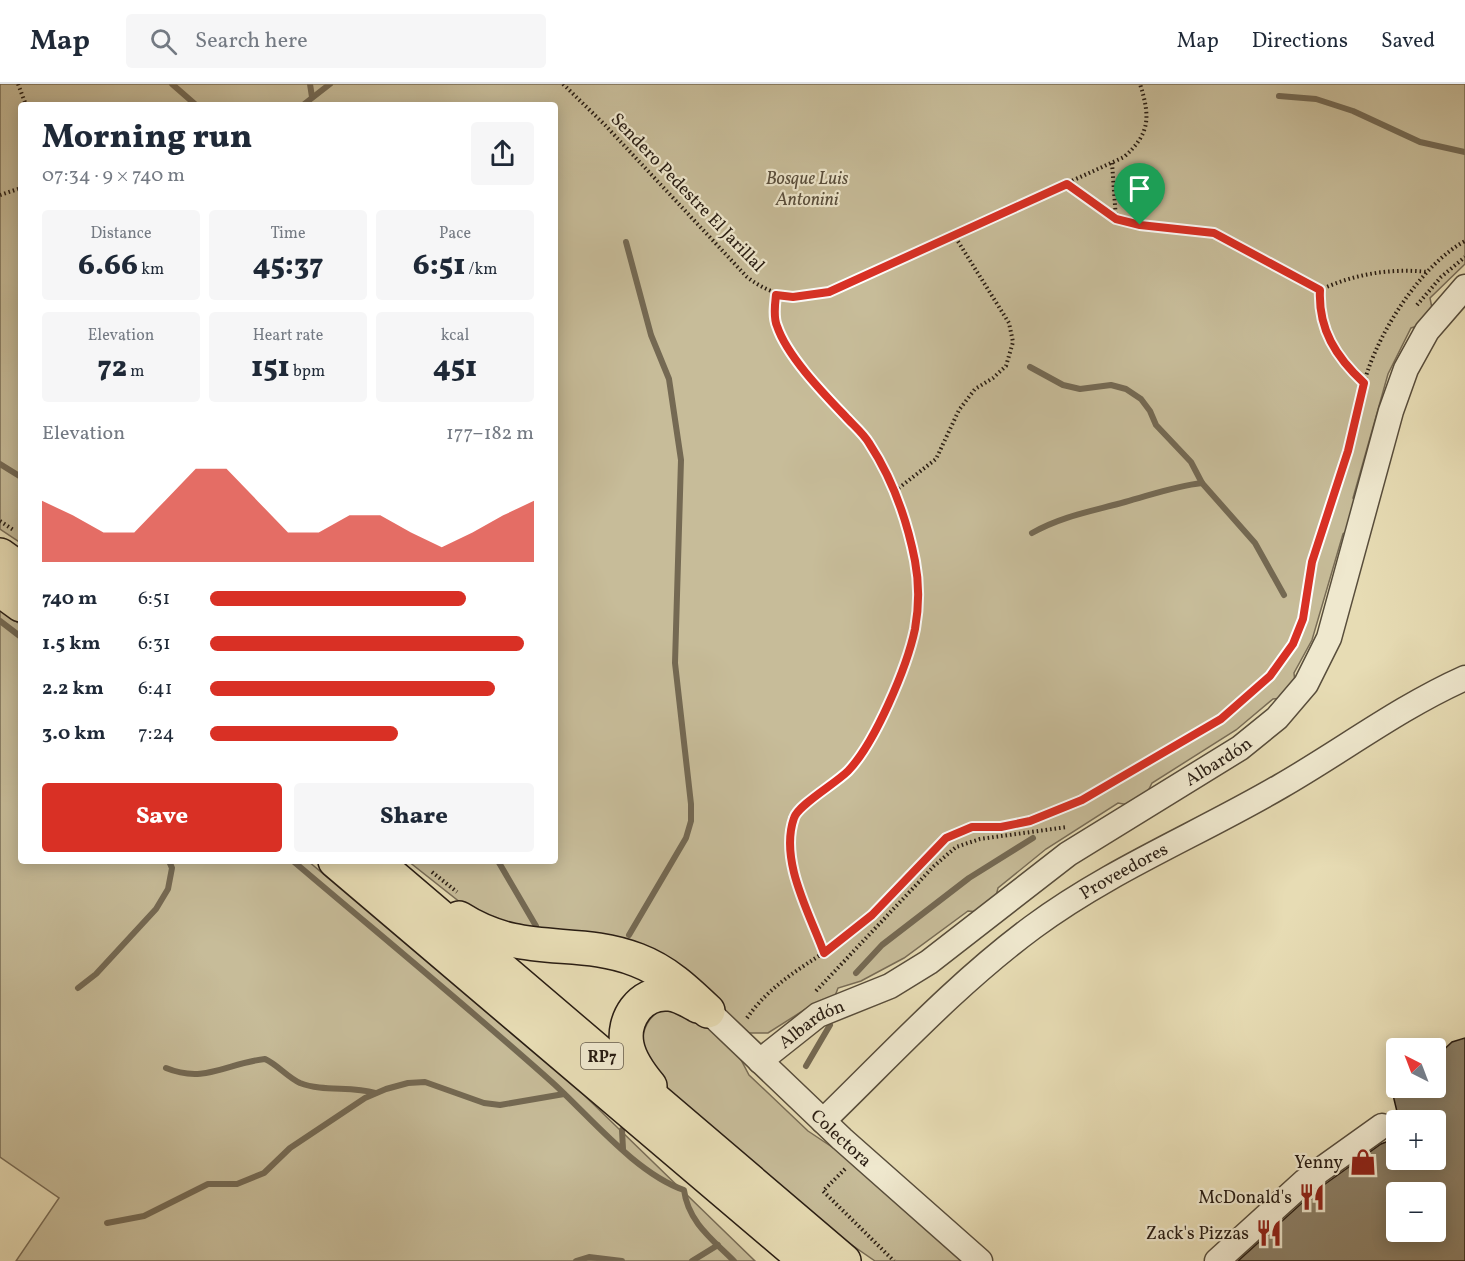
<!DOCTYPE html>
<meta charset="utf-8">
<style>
:root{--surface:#fff;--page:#f6f6f7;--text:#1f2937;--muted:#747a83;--line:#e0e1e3;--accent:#d93025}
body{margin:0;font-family:Vollkorn,serif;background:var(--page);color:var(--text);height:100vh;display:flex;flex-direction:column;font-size:22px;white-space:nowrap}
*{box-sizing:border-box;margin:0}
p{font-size:20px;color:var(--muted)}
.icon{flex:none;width:33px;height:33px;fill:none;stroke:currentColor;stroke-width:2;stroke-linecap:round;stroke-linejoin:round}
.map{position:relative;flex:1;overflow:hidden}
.sheet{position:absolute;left:18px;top:18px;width:540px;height:762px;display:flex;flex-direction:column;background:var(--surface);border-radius:6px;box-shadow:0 3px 15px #0003}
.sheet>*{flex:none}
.needle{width:39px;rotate:318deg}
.controls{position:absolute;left:1386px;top:954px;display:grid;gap:12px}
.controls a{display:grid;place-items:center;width:60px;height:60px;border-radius:6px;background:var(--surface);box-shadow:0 3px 15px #0003;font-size:30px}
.pin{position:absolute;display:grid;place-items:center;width:51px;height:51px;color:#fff;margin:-62px -26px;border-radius:50% 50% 50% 0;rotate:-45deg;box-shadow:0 0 6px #0007}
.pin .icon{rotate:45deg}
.round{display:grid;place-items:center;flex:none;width:63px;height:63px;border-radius:6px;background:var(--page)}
.overview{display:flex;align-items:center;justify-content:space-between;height:102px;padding:0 24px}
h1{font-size:33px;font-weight:800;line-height:45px}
.figures{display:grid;grid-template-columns:repeat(3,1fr);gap:9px;height:102px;padding:6px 24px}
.figures div{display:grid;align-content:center;border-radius:6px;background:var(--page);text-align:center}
.figures b{font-size:30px;font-weight:800}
.figures small{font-size:16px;font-weight:400}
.figures p{font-size:16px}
.chart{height:168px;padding:12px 24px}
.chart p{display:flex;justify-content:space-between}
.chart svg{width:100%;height:108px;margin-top:6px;fill:var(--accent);opacity:.7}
.primary-button{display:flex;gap:12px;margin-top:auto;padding:12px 24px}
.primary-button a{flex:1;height:69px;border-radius:6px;background:var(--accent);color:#fff;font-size:24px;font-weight:800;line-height:69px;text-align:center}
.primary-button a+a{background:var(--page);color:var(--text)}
ul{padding:0 24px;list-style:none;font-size:20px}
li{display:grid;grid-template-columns:96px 72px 1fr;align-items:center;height:45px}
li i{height:15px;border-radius:8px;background:var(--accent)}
header{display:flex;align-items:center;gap:36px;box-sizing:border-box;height:84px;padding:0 30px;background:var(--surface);border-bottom:2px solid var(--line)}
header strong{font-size:28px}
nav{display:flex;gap:33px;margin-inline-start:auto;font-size:21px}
.search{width:420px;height:54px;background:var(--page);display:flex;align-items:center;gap:15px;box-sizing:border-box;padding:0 21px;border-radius:6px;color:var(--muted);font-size:22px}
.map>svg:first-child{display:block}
.green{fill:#c7bc99;stroke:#786c56;stroke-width:1.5}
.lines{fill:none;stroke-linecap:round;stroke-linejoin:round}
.stream{stroke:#746953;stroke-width:6}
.building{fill:#8c8067;stroke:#291d13;stroke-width:1.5;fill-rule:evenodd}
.minor-casing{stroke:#584d3b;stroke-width:27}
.highway-casing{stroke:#291d13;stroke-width:36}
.path{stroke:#291d13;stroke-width:4;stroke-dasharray:1.5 3;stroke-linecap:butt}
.minor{stroke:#efe8ce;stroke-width:24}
.highway{stroke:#e7dcb4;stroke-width:33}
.route-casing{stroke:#fff;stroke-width:12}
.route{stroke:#d93025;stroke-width:8}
.labels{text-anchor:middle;stroke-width:4.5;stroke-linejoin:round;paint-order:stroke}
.shield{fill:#efe8ce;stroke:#645a4b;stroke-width:1.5}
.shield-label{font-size:16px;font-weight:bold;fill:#291d13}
.park-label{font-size:18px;font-style:italic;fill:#584d3b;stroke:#efe8ce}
.street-label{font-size:18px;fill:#291d13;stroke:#efe8ce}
.poi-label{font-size:18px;fill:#291d13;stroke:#efe8ce;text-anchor:end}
</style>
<header>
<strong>Map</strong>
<div class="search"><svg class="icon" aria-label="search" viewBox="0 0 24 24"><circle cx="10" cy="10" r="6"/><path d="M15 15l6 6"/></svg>Search here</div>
<nav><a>Map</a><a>Directions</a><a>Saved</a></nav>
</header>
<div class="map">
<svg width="1465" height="1177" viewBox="0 0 1465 1177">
<rect width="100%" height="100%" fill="#e7dcb4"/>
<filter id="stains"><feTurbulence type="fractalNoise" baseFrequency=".00333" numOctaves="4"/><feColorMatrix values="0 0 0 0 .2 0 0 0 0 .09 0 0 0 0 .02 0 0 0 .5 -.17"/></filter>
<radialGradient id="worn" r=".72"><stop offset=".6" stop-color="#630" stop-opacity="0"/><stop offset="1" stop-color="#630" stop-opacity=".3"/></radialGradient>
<g class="green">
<path d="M0,0H1465V180L1430,214L1432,224L1421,241L1411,244L1388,290L1353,414L1359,423L1354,441L1343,450L1312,556L1294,589L1295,599L1283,614L1273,615L1236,646L1152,699L1146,711L1129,721L1118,719L1046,765L998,804L995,816L980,828L968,827L904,874L861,897L838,904L835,912L812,921L768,949H749L695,901L494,845L408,777H555V21H21V459L0,445Z"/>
<path d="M0,526L21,541V777H308L585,1012L755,1177H16L59,1114L0,1073Z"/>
<path d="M668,923L699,935L739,972L749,991L808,1047L853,1077L963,1177H875L833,1148L669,1012C663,1004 653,996 648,986C635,964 642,931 668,923Z"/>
</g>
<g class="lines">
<g class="stream">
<path d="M172,0L196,21"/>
<path d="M310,0L312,13"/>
<path d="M1279,12L1316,15L1353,27L1420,58L1465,68"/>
<path d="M303,21L330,0"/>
<path d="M626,158L651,251L669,295L681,376L675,579L691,720V737L686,754L629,851"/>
<path d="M1030,283L1063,301L1080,305L1111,301L1126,305L1141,315L1150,327L1156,341L1191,378L1202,399L1255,459L1284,511"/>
<path d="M0,380L21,393"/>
<path d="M1032,449C1062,432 1093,427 1125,418C1151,411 1175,402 1202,399"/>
<path d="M0,537L21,553"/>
<path d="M293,777C380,851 469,924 554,1000C591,1034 637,1090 684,1106C688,1138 713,1156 734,1177"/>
<path d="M498,777L536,842"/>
<path d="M856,889L882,861L969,794L1033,754"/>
<path d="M78,904L96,890L156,825L168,805L172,784L169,777"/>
<path d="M806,982L830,941"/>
<path d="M166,984C205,1000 227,979 265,975C278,981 287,993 300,999C323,1008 351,1002 375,1009"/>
<path d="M622,1046L623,1065"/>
<path d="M107,1139L144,1132L208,1100H237L264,1089L290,1064L365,1014L386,1005L408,999L425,998L484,1019L500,1021L564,1010"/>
<path d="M576,1177L589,1173L622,1177"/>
<path d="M692,1177L718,1161"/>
</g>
</g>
<path class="building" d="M1465,954V1177H1238L1314,1108L1381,1060L1396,1054V1076H1436V1036H1399L1393,1011L1401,1004H1436V973L1452,958ZM1396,1108H1436V1148H1396Z"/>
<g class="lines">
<defs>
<g id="minor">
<path id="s1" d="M708,927L842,1055L980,1177"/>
<path id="s2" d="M760,977L818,931L890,902L929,878L1068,770L1240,664L1277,634L1306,600L1329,554L1391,327L1406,285L1427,247L1465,203"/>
<path id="s3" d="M823,1037C891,971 956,900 1033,843C1110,786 1199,750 1281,702C1342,667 1400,623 1465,594"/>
<path d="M1217,1177L1305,1097L1382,1042"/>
</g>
<g id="highway">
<path d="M0,471L21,486"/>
<path d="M0,506L21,521"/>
<path d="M335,777L806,1177"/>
<path d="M375,777L844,1177"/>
<path d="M459,834C523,875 575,852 637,876C666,887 686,906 708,927"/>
<path d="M650,1002C640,990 630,977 627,961C622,936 640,908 668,910C678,910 689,917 698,922"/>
</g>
</defs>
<use href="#minor" class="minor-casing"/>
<use href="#highway" class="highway-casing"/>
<g class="path">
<path d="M18,0L26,21"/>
<path d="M563,0L605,41L747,193C773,213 797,216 829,208L1124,73C1151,49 1150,32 1140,0"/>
<path d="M1112,79L1116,135L1140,141L1213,149L1320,206C1354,190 1390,184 1428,188"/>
<path d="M1067,100L1116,134"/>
<path d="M0,111L21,104"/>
<path d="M1320,206C1318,245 1336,274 1364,299"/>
<path d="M776,211C775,220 773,233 777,242C788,272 823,309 845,332C853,341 863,349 869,359C892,394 907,436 915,477C919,498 919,523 915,545C907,583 875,660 848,687C835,700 798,721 794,734C780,777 810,830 824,869"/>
<path d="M1417,221L1441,193L1465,173"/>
<path d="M895,407L936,375L959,326L975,305L993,294L1006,282L1013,258L1009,239L954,151"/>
<path d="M0,437L15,447"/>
<path d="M432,788L457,808"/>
<path d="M816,907L934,782L956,763L980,755L1067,743"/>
<path d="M747,934C770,901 801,884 834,862C857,847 878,827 897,806C915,786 933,759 958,747C979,737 1007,745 1030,737C1063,727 1092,710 1122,693C1177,662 1237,633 1278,583C1305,551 1303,515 1312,476C1319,445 1333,416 1343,385C1353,353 1357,318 1368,286C1383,242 1423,180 1465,157"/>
<path d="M845,1085L823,1107L894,1177"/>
</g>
<use href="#minor" class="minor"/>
<use href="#highway" class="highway"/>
</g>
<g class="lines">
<defs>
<path id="route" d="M1067,100L1116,135L1140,141L1214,149L1320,206C1318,245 1336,273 1364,299L1348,367L1312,478L1303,535L1293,560L1270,592L1221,635L1082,716L1030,737L1001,743H972L946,754L872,831L824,869C810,830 779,777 794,734C798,721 835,700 848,687C875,659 907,583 915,545C919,523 919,498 915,477C907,436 892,394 869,359C863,349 853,341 845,332C823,309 787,272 777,242C773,233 775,220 776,211L793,213L829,208Z"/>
</defs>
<use href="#route" class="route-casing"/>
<use href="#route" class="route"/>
</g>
<defs>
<symbol id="shop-bare" viewBox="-9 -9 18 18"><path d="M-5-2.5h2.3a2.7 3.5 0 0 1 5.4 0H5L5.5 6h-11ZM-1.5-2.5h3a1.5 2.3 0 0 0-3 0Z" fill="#8f2418" stroke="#efe8ce" stroke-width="2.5" paint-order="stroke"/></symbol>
<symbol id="restaurant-bare" viewBox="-9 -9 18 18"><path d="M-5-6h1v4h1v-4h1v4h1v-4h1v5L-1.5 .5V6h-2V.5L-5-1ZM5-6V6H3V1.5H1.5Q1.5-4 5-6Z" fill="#8f2418" stroke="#efe8ce" stroke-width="2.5" paint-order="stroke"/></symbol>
</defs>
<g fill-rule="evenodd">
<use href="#shop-bare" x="1344" y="1059" width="38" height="38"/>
<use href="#restaurant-bare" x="1293" y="1094" width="38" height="38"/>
<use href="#restaurant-bare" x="1250" y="1130" width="38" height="38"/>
</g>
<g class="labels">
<rect class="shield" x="581" y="959" width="42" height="26" rx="4.5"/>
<g class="shield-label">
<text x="602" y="978">RP7</text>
</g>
<g class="park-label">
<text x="807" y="100">Bosque Luis<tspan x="807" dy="21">Antonini</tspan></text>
</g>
<g class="street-label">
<text transform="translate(688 108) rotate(46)" y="6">Sendero Pedestre El Jarillal</text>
<text dy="6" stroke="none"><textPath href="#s2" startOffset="550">Albardón</textPath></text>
<text dy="6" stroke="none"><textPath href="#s3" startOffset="393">Proveedores</textPath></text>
<text dy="6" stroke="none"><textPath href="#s2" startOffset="64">Albardón</textPath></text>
<text dy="6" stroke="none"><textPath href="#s1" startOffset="184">Colectora</textPath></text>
</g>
<g class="poi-label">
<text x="1343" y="1084">Yenny</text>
<text x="1292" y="1119">McDonald's</text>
<text x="1249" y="1155">Zack's Pizzas</text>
</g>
</g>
<rect width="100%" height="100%" filter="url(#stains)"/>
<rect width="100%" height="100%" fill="url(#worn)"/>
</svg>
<div class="controls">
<a><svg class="needle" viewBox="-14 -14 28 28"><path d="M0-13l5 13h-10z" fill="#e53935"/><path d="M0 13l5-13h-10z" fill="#747a83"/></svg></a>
<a>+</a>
<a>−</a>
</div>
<div class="pin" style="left:1140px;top:141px;background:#1e9e55"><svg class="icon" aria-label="arrive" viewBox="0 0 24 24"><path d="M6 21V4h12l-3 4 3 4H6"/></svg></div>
<section class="sheet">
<div class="overview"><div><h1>Morning run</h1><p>07:34 · 9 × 740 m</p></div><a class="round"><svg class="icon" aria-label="share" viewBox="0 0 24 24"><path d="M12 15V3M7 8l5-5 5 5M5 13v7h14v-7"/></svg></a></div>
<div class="figures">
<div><p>Distance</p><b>6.66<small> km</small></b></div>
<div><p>Time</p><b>45:37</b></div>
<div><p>Pace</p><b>6:51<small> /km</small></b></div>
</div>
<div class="figures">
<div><p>Elevation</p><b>72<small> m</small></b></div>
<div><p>Heart rate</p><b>151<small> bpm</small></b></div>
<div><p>kcal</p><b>451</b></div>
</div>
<div class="chart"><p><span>Elevation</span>177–182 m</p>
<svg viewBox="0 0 160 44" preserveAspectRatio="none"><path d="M0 44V19L10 25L20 32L30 32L40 19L50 6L60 6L70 19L80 32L90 32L100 25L110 25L120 32L130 38L140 32L150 25L160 19V44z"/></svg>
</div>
<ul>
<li><b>740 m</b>6:51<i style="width:79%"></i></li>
<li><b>1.5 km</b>6:31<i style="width:97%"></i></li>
<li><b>2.2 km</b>6:41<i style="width:88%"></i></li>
<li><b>3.0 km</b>7:24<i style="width:58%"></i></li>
</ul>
<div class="primary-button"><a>Save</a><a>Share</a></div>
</section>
</div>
